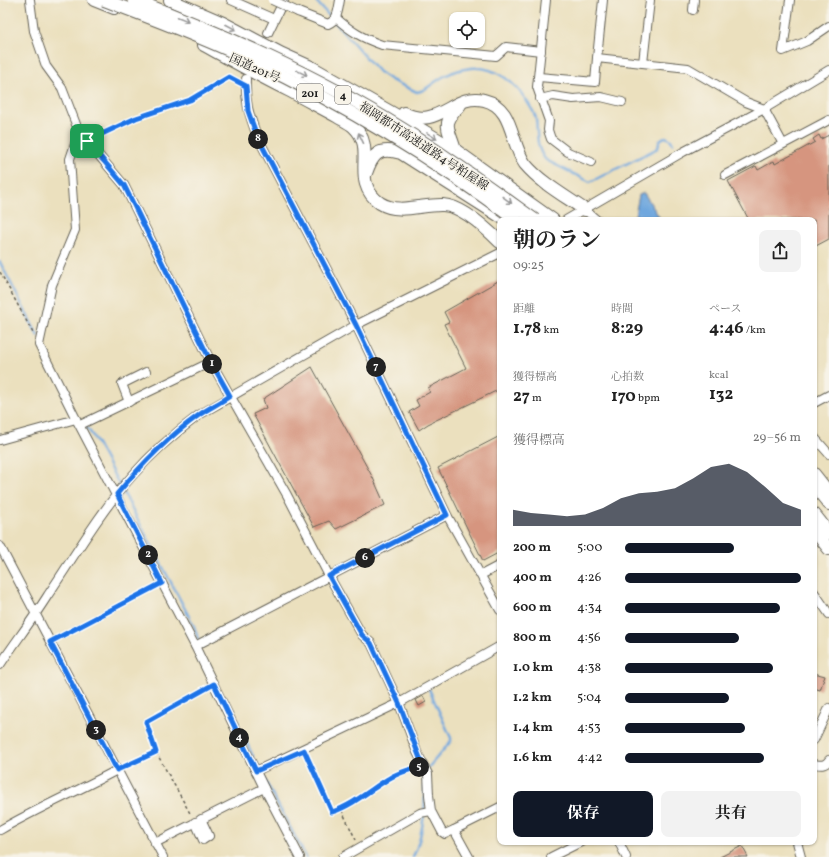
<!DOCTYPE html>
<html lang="ja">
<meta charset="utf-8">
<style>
:root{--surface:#fff;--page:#f2f2f2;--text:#222;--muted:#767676;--accent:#111827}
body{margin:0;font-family:Vollkorn,"Noto Serif JP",serif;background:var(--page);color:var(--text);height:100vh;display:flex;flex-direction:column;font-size:15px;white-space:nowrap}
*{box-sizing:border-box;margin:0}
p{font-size:13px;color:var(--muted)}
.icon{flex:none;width:22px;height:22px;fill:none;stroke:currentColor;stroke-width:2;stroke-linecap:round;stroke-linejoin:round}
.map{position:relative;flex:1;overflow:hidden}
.sheet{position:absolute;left:497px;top:217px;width:320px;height:628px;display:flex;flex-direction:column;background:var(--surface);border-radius:8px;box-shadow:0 1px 3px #0004}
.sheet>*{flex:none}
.tools{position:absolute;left:449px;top:12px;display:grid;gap:8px}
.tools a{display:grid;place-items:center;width:36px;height:36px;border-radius:8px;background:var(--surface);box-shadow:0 1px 3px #0004;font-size:20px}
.pin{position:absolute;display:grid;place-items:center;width:34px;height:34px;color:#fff;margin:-17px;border-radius:8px;box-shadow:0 2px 6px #0006}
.km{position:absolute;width:20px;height:20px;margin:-10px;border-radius:50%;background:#222;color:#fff;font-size:11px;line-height:20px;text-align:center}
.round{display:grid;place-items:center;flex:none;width:42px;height:42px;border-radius:8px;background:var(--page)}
.overview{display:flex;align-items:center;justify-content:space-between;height:68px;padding:0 16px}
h1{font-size:22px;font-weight:700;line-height:30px}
.stats{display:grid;grid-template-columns:repeat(3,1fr);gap:6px;height:68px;padding:4px 16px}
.stats div{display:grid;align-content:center}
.stats b{font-size:17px;font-weight:700}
.stats small{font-size:11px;font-weight:400}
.stats p{font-size:11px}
.chart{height:112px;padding:8px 16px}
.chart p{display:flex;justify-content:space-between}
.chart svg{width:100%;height:72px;margin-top:4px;fill:var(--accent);opacity:.7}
.primary-button{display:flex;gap:8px;margin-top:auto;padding:8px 16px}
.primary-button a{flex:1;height:46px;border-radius:8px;background:var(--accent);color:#fff;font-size:16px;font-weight:700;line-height:46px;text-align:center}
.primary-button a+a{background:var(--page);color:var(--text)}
ul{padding:0 16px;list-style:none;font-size:13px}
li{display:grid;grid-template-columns:64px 48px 1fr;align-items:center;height:30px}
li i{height:10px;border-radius:5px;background:var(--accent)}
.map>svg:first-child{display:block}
.water{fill:#6fa7de;stroke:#46627d}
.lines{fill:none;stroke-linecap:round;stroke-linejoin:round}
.stream{stroke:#6fa7de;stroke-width:2.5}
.building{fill:#d6957f}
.minor-casing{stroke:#646155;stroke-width:10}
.highway-casing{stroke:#646155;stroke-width:14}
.path{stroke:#646155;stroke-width:1.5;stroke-dasharray:3 3;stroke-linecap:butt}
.minor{stroke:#fff;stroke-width:8}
.highway{stroke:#fff;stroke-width:12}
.minor-bridge-casing{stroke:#646155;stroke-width:10;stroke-linecap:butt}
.highway-bridge-casing{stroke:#646155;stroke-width:14;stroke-linecap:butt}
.minor-bridge{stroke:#fff;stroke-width:8}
.highway-bridge{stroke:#fff;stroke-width:12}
.oneway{stroke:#999}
.route-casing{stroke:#fff;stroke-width:8}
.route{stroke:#1a73e8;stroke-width:5}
.labels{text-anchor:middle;stroke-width:3;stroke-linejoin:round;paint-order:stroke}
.shield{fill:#f7f3e8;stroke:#5e5c59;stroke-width:1}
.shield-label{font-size:11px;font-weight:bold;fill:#1c1c1c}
.street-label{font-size:12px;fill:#1c1c1c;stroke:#f7f3e8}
</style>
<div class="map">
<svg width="829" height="857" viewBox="0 0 829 857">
<rect width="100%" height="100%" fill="#f7f3e8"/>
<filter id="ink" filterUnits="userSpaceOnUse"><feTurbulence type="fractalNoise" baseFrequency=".025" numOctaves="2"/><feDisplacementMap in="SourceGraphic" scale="8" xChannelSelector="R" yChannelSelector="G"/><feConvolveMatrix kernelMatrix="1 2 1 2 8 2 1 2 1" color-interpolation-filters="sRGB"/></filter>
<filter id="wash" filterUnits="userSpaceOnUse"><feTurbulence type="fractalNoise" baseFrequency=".012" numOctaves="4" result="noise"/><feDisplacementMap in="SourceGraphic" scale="16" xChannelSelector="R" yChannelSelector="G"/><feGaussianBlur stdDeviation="0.9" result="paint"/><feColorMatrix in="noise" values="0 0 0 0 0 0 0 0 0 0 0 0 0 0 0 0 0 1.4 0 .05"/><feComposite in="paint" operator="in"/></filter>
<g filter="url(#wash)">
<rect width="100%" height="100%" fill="#ebe0be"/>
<path class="water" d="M644,193L661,220H634L639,195Z"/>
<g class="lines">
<g class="stream">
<path d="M315,0L379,72L391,80L417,92C425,91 428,87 435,82C446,74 458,69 471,68C496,66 516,83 528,103C531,108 535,113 536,119C538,134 535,147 546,160L590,182L658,148C659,141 660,138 666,137L671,140L673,144"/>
<path d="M0,262L38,336"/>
<path d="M85,425L93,436L129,503L194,626L199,642"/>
<path d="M228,704L253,756"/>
<path d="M428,768L451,741V738L429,689"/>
<path d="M262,775L306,857"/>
<path d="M413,857C424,834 427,799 423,774L424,772"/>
</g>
</g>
<g id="blocks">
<g class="building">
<path d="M819,135L821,139L829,135V239L814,247V220H749L728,181L756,166L758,170L774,161L775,164L815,142L813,139Z"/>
<path d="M498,281L500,285V389L428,424L419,430L409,412L419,406L416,400L430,392L428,388L466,368L444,324L449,322L444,312Z"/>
<path d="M312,367L373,478L385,505L336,529L329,521L314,527L253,414L266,408L263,399Z"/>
<path d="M500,436V552L483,561L438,468Z"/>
<path d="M814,673L825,676L820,690L814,688Z"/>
<path d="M423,696L426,702L419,706L416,700Z"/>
<path d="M742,846L748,857H720Z"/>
</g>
</g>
</g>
<g filter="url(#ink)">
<use href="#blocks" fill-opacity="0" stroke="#646155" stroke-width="1"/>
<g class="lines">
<defs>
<g id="minor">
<path d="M30,0L34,31L46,66L62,88L79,132L124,185L211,362L287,495L329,576L362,635L371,643L399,703L417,752L428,774L429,795L431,811L442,832L445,834L454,830L469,857"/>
<path d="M231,0L274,19"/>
<path d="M546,0L537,87L549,121L548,130L551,139L568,152L591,162"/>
<path d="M790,0L783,51L807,41L829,26"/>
<path d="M693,10L694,0"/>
<path d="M298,12L328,24C338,20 338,10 340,0"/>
<path d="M336,18C352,32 362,38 382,45L496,56L506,47L541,51"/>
<path d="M268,33L284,0"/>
<path d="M597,58L603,0"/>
<path d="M643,63L650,0"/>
<path d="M539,77L595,82L597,58L688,68L746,102L764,109L783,144"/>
<path d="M246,79C245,103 249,114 257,136L356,325L447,515L500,610"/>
<path d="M540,99L553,96L573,99L601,97L622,102"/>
<path d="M79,132L70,159L75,230L52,285L39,345L76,419L195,646L264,788L300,857"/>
<path d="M725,175L829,120"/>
<path d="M585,210L597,220"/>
<path d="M566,220L683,152L764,109L829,70"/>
<path d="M129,402L122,384L146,372"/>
<path d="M814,403L829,395"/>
<path d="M80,425L211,362"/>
<path d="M814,437L829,454"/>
<path d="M0,440L76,419"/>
<path d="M0,546L163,857"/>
<path d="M481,575L500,565"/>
<path d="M814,592L829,614"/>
<path d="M195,646L447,515"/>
<path d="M0,665C16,641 33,619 48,595C75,555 100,512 132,476C152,453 175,433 199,415L356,325L500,253"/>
<path d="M814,740L829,708"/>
<path d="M814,764C821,765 825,766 829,760"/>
<path d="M256,771L399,703L500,646"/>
<path d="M195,822L203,840L209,836L201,819"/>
<path d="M0,830C38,808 78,791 117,770"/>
<path d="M454,830L500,807"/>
<path d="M619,842L626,857"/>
<path d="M797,842L801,857"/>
<path d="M155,843L264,788"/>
<path d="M343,857L420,813L431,811"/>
<path d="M551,857L581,842"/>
</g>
<g id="highway">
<path d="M94,0L114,8"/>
<path d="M170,0L223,23L282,54L313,68L417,127L455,150L553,220"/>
<path d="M204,45C233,61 261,77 290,91C306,100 322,108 338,117C343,120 350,123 354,127C378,149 349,181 380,203C399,215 422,204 443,205C462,206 487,229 500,242"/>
<path d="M404,113C438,131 454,92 484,100C514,107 510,143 525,164C541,183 565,196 585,210"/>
<path d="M455,150C448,126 441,125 460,105"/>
<path d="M366,173C373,153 379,147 401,153L506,220"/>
<path d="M814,474L829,493"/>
<path d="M817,489L829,504"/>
<path d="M814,514L829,533"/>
<path d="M814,530L829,549"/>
</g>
</defs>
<use href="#minor" class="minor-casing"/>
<use href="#highway" class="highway-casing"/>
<g class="path">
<path d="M94,138L137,118L190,100L229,77L237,82"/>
<path d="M0,272L33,333"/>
<path d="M57,639L155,587"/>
<path d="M156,752L146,722L207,688"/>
<path d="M307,756L332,812L341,809"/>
<path d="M124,767L156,752L191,815"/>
<path d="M356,840L341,809L360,798L389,778L416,768"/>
</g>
<use href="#minor" class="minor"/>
<use href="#highway" class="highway"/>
<defs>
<path id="minor-bridge" d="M272,0L298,12"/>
<g id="highway-bridge">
<path d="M104,0C151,18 198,35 244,57C339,102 431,157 516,220"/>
<path d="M134,0C221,33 307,71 386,119C438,150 486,185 535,220"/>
</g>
</defs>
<use href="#minor-bridge" class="minor-bridge-casing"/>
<use href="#highway-bridge" class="highway-bridge-casing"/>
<use href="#minor-bridge" class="minor-bridge"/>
<use href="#highway-bridge" class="highway-bridge"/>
</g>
<defs><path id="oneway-shaft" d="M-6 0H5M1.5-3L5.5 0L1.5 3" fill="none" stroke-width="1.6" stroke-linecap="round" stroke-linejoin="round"/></defs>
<g class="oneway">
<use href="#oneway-shaft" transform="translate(183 19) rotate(22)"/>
<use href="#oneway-shaft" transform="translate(231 27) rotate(28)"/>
<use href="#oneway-shaft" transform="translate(302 73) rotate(26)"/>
<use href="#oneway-shaft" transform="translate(432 136) rotate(31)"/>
<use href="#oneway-shaft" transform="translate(361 138) rotate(-115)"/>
<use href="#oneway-shaft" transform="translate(507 200) rotate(36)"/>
</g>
</g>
<g class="lines" filter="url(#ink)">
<defs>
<path id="route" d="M229,77L246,86L248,111L257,136L356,325L447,515L329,576L362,635L371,643L399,703L423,766C412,769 398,772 388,779C370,790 353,805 332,812L304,750L256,771L214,684L146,722L156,752L117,770L50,642L162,583L117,494C141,465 168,437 199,415C209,408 220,403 230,396L211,362L124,185L87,141L136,118L190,100Z"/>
</defs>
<use href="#route" class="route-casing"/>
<use href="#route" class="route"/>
</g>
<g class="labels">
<g class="shield">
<rect x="297" y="84" width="26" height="18" rx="3"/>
<rect x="335" y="86" width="16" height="18" rx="3"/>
</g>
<g class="shield-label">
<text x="310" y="97">201</text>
<text x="343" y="99">4</text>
</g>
<g class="street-label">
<text transform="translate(255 68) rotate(24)" y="4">国道201号</text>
<text transform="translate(424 146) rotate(33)" y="4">福岡都市高速道路4号粕屋線</text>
</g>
</g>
</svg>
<div class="tools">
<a><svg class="icon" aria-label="locate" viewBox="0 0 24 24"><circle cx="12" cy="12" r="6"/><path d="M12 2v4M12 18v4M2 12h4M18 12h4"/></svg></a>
</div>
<div class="pin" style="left:87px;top:141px;background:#1e9e55"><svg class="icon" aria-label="arrive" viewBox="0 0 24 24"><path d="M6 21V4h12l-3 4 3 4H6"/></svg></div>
<b class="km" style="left:212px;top:364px">1</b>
<b class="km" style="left:148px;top:555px">2</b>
<b class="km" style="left:96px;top:730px">3</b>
<b class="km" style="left:239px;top:738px">4</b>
<b class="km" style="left:419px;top:767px">5</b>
<b class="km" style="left:365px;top:558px">6</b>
<b class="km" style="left:376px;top:367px">7</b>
<b class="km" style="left:258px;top:139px">8</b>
<section class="sheet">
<div class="overview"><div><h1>朝のラン</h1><p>09:25</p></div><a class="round"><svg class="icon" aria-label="share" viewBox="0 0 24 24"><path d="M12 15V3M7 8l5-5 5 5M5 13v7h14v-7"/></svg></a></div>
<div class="stats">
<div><p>距離</p><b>1.78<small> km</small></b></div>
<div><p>時間</p><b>8:29</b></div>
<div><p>ペース</p><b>4:46<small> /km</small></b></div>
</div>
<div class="stats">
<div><p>獲得標高</p><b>27<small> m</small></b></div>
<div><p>心拍数</p><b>170<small> bpm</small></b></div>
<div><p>kcal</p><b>132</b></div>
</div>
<div class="chart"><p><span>獲得標高</span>29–56 m</p>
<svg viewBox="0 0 160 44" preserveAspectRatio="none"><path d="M0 44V34L10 36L20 37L30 38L40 37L50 33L60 27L70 24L80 23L90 21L100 15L110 8L120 6L130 11L140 20L150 30L160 34V44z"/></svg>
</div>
<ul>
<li><b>200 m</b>5:00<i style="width:62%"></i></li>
<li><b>400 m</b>4:26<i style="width:100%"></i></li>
<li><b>600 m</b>4:34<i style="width:88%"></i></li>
<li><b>800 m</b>4:56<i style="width:65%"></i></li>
<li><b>1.0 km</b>4:38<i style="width:84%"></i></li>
<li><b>1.2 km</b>5:04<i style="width:59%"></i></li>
<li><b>1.4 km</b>4:53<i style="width:68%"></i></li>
<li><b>1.6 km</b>4:42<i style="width:79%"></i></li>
</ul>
<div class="primary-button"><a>保存</a><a>共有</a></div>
</section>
</div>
